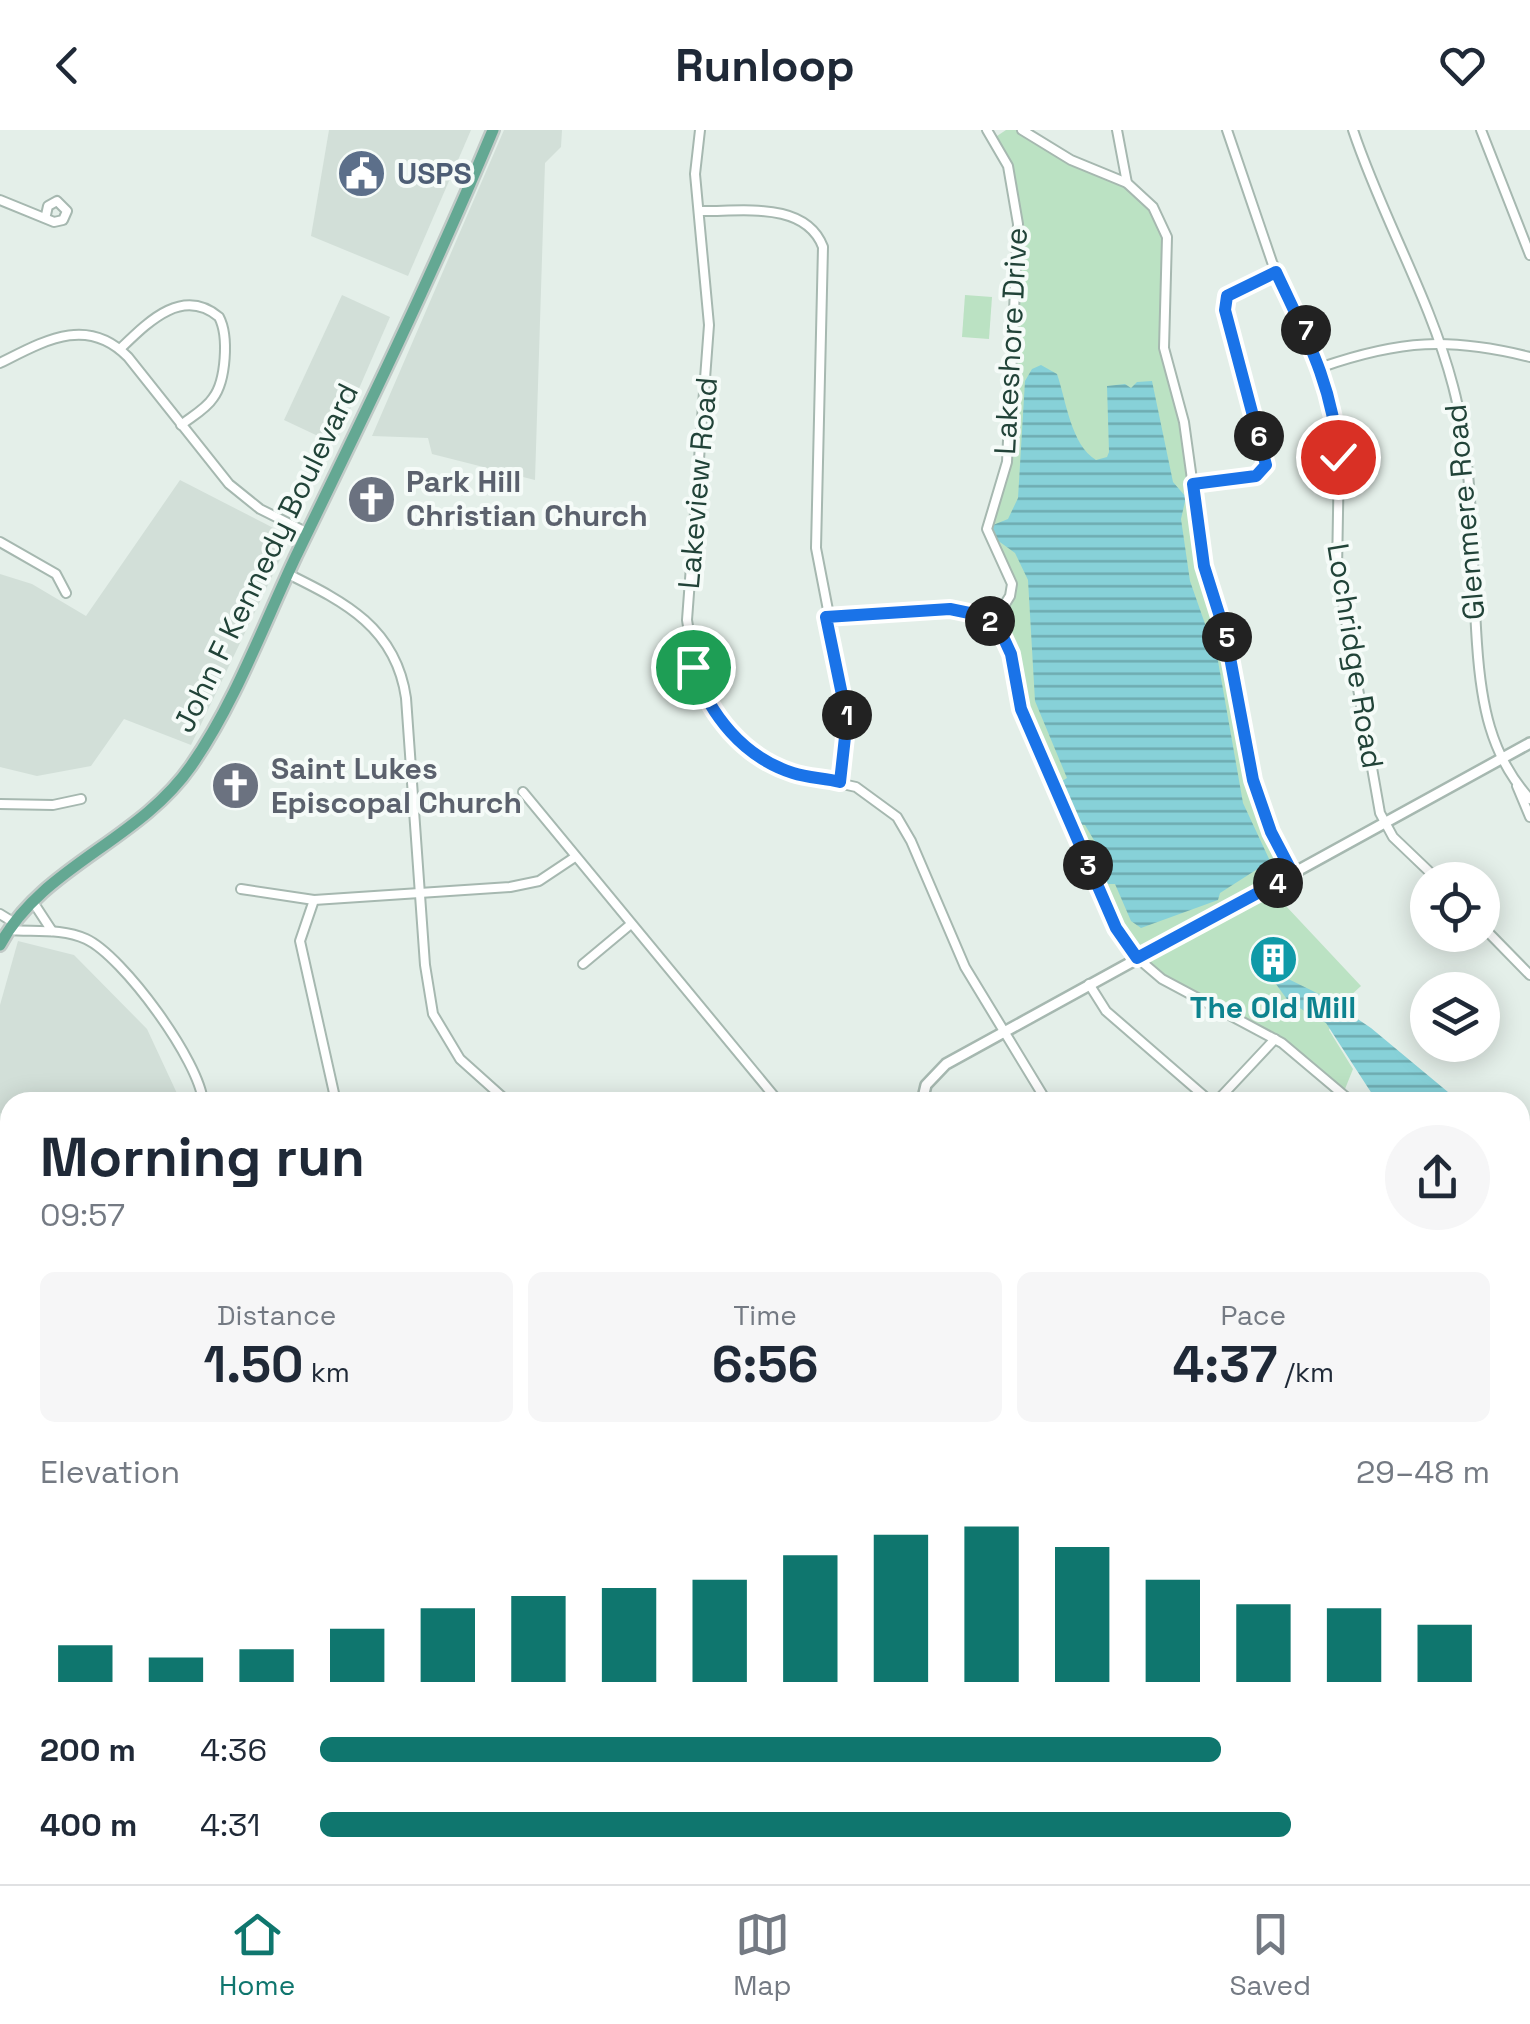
<!DOCTYPE html>
<meta charset="utf-8">
<style>
:root{--surface:#fff;--page:#f6f6f7;--text:#1f2937;--muted:#747a83;--line:#e0e1e3;--accent:#0f766e}
body{margin:0;font-family:"Space Grotesk",sans-serif;background:var(--page);color:var(--text);height:100vh;display:flex;flex-direction:column;font-size:38px;white-space:nowrap}
*{box-sizing:border-box;margin:0}
p{font-size:32px;color:var(--muted)}
.icon{flex:none;width:55px;height:55px;fill:none;stroke:currentColor;stroke-width:2;stroke-linecap:round;stroke-linejoin:round}
.map{position:relative;flex:1;overflow:hidden}
.sheet{position:absolute;left:0px;top:962px;width:1530px;height:792px;display:flex;flex-direction:column;background:var(--surface);border-radius:30px 30px 0 0;box-shadow:0 5px 25px #0003}
.sheet>*{flex:none}
.buttons{position:absolute;left:1410px;top:732px;display:grid;gap:20px}
.buttons a{display:grid;place-items:center;width:90px;height:90px;border-radius:50%;background:var(--surface);box-shadow:0 5px 25px #0003;font-size:50px}
.pin{position:absolute;display:grid;place-items:center;width:85px;height:85px;color:#fff;margin:-42px;border:5px solid #fff;border-radius:50%;box-shadow:0 2px 10px #0007}
.km{position:absolute;width:50px;height:50px;margin:-25px;border-radius:50%;background:#222;color:#fff;font-size:28px;line-height:50px;text-align:center}
.round{display:grid;place-items:center;flex:none;width:105px;height:105px;border-radius:52px;background:var(--page)}
.head{display:flex;align-items:center;justify-content:space-between;height:170px;padding:0 40px}
h1{font-size:55px;font-weight:700;line-height:75px}
.figures{display:grid;grid-template-columns:repeat(3,1fr);gap:15px;height:170px;padding:10px 40px}
.figures div{display:grid;align-content:center;border-radius:15px;background:var(--page);text-align:center}
.figures b{font-size:50px;font-weight:700}
.figures small{font-size:28px;font-weight:400}
.figures p{font-size:28px}
.chart{height:280px;padding:20px 40px}
.chart p{display:flex;justify-content:space-between}
.chart svg{width:100%;height:180px;margin-top:10px;stroke:var(--accent);stroke-width:6}
ul{padding:0 40px;list-style:none;font-size:32px}
li{display:grid;grid-template-columns:160px 120px 1fr;align-items:center;height:75px}
li i{height:25px;border-radius:12px;background:var(--accent)}
header{display:flex;justify-content:space-between;align-items:center;height:130px;padding:0 40px;background:var(--surface);font-size:45px;font-weight:700}
.tab-bar{display:flex;justify-content:space-around;align-items:center;height:140px;border-top:2px solid var(--line);background:var(--surface);font-size:28px;color:var(--muted)}
.tab-bar a{display:grid;justify-items:center;gap:5px}
.tab-bar .on{color:var(--accent)}
.map>svg:first-child{display:block}
.built{fill:#d2dfd8}
.park{fill:#bbe2c3}
.water{fill:url(#water-rules)}
.lines{fill:none;stroke-linecap:round;stroke-linejoin:round}
.minor-casing{stroke:#a6b8b0;stroke-width:12}
.tertiary-casing{stroke:#a6b8b0;stroke-width:14}
.primary-casing{stroke:#c1cac7;stroke-width:16}
.minor{stroke:#fff;stroke-width:8}
.tertiary{stroke:#fff;stroke-width:9}
.primary{stroke:#64a893;stroke-width:11}
.route-casing{stroke:#fff;stroke-width:20}
.route{stroke:#1a73e8;stroke-width:12}
.labels{text-anchor:middle;stroke-width:8;stroke-linejoin:round;paint-order:stroke}
.service-label{font-size:30px;font-weight:bold;fill:#4e5e75;stroke:#f5fbf8;text-anchor:start}
.street-label{font-size:30px;fill:#214338;stroke:#f5fbf8}
.worship-label{font-size:30px;font-weight:bold;fill:#5b616d;stroke:#f5fbf8;text-anchor:start}
.culture-label{font-size:30px;font-weight:bold;fill:#0d838f;stroke:#f5fbf8}
</style>
<header><svg class="icon" aria-label="back" viewBox="0 0 24 24"><path d="M15 5l-7 7 7 7"/></svg>Runloop<svg class="icon" aria-label="heart" viewBox="0 0 24 24"><path d="M12 20l-8-8c-3-5 5-10 8-4 3-6 11-1 8 4z"/></svg></header>
<div class="map">
<svg width="1530" height="1754" viewBox="0 0 1530 1754">
<defs>
<pattern id="water-rules" width="6" height="5" patternUnits="userSpaceOnUse" patternTransform="scale(2.5)"><rect width="6" height="5" fill="#87d1d8"/><path d="M0 2.5h6" fill="none" stroke="#6eabb0"/></pattern>
</defs>
<rect width="100%" height="100%" fill="#e4efe9"/>
<g class="built">
<path d="M329,0H471L408,146L311,106Z"/>
<path d="M504,0H562L561,17L545,33L535,350L432,324L428,308L372,306Z"/>
<path d="M342,165L390,187L335,314L284,290Z"/>
<path d="M180,350L291,407L191,615L124,589L91,636L37,646L0,637V444L32,454L86,486Z"/>
<path d="M18,811L74,825L147,899L181,972H10V989L0,983V875Z"/>
</g>
<g class="park">
<path d="M1006,0H1022L1054,21L1127,53L1159,86L1169,147L1164,218L1179,271L1200,411L1226,506L1249,636L1271,702L1293,744L1269,758L1361,856L1339,876L1329,900L1353,939L1343,964L1298,925L1134,827L1072,698L993,493L1010,466L1011,449L992,399L1002,349L1018,74L994,8Z"/>
<path d="M965,165L992,167L989,209L962,207Z"/>
</g>
<g class="water">
<path d="M1041,235L1057,244C1066,270 1071,315 1096,330L1107,327L1109,322L1107,256L1125,254L1131,258L1137,252L1152,251L1173,352L1186,367L1181,389L1190,451L1218,531L1243,673L1270,731L1220,763L1218,770L1141,798L1131,791L1115,754H1102L1089,722L1098,717L1085,695L1075,694L1059,653L1067,648L1035,571L1028,450L1015,423L993,407V395L1008,389L1018,368L1025,251L1032,239Z"/>
<path d="M1274,842L1325,867L1371,898L1460,972L1376,970L1326,893L1289,872L1273,850Z"/>
<path d="M1520,1030L1530,1041V1164L1520,1150Z"/>
<path d="M1520,1724L1530,1728V1754H1241L1228,1745H1520Z"/>
</g>
<g class="lines">
<defs>
<g id="minor">
<path d="M700,0L695,44L709,195L687,490L696,546L720,590L755,623L793,643L856,657L897,687L911,711L965,837L1047,972"/>
<path d="M987,0L1008,36L1018,94L1007,332L987,399L1012,454L1010,466L993,493"/>
<path d="M1022,0L1071,30L1127,53"/>
<path d="M1117,0L1127,53L1153,77L1167,107L1164,218L1184,292L1204,436L1233,534L1253,651L1271,702L1293,744"/>
<path d="M1227,0L1272,132L1319,229L1328,256L1339,327L1337,440L1380,683L1393,707L1438,750"/>
<path d="M1353,0C1382,87 1430,168 1453,256C1475,338 1471,430 1477,514C1481,573 1490,625 1530,669"/>
<path d="M1481,0L1530,125"/>
<path d="M0,70L54,92L63,90L67,81L57,71L48,76L46,85"/>
<path d="M699,81C740,82 805,70 823,117L816,418L846,573L840,652"/>
<path d="M120,219C147,193 182,156 219,187C229,206 226,251 213,268C206,279 191,287 181,295"/>
<path d="M0,233C44,211 87,185 128,227L229,354L260,379L308,403"/>
<path d="M1322,237C1400,210 1449,207 1530,227"/>
<path d="M1193,353L1256,346L1264,341L1266,330L1224,174L1235,161L1276,142"/>
<path d="M0,412L56,444L66,463"/>
<path d="M288,444C345,472 396,498 406,568L425,835L433,884L460,929L508,972"/>
<path d="M826,487L950,479L979,485L999,498L1011,524L1021,579L1128,820L1162,849L1282,913L1352,972"/>
<path d="M1517,656L1530,687"/>
<path d="M523,662L779,972"/>
<path d="M0,674L53,675L81,669"/>
<path d="M241,759L314,770L510,757L539,751L575,727"/>
<path d="M314,770L300,811L336,972"/>
<path d="M33,772L52,801"/>
<path d="M0,784L13,792"/>
<path d="M1482,796L1530,845"/>
<path d="M8,800C34,802 62,798 86,809C123,826 200,932 203,972"/>
<path d="M583,834L631,794"/>
<path d="M1089,854L1106,881L1211,972"/>
<path d="M1216,972L1275,909"/>
<path d="M0,1076H10"/>
<path d="M1520,1166L1530,1179"/>
<path d="M1520,1203L1530,1195"/>
<path d="M0,1211H10"/>
<path d="M1520,1336L1530,1349"/>
<path d="M0,1366L10,1367"/>
<path d="M1520,1521L1530,1528"/>
<path d="M0,1523H10"/>
<path d="M457,1745L469,1754"/>
<path d="M753,1745L766,1754"/>
<path d="M1009,1745L1021,1754"/>
<path d="M1215,1745L1225,1754"/>
<path d="M77,1754L78,1745"/>
<path d="M346,1754V1745"/>
</g>
<g id="tertiary">
<path d="M922,972L926,955L946,934L1530,613"/>
<path d="M0,1669H10"/>
</g>
<path id="primary" d="M0,815C41,737 139,711 191,636C235,573 263,496 296,426C364,286 433,144 493,0"/>
</defs>
<use href="#minor" class="minor-casing"/>
<use href="#tertiary" class="tertiary-casing"/>
<use href="#primary" class="primary-casing"/>
<use href="#minor" class="minor"/>
<use href="#tertiary" class="tertiary"/>
<use href="#primary" class="primary"/>
</g>
<g class="lines">
<defs>
<path id="route" d="M693,537C710,585 743,627 793,643C808,648 825,648 840,652L847,589L826,487L950,479L979,485L999,498L1011,524L1021,579L1116,798L1137,828L1293,744L1271,702L1253,650L1226,506L1204,436L1193,354L1256,346L1266,335L1225,180L1227,166L1276,142C1305,204 1334,257 1338,327"/>
</defs>
<use href="#route" class="route-casing"/>
<use href="#route" class="route"/>
</g>
<defs>
<symbol id="civic-disc" viewBox="-11 -11 22 22"><circle r="9.5" fill="#5c6f8a" stroke="#f5fbf8"/><path d="M-.6-6.5H3V-4.5H.6V-3L4-1V1h2V6H-6V1h2V-1L-.6-3ZM-1.2 2.5V6h2.4V2.5Z" fill="#fff"/></symbol>
<symbol id="church-disc" viewBox="-11 -11 22 22"><circle r="9.5" fill="#6b7280" stroke="#f5fbf8"/><path d="M-1.2-6h2.4v3.5h3.3v2.4h-3.3V6h-2.4V-.1h-3.3v-2.4h3.3Z" fill="#fff"/></symbol>
<symbol id="building-disc" viewBox="-11 -11 22 22"><circle r="9.5" fill="#0f9aa8" stroke="#f5fbf8"/><path d="M-4-6H4V6H1V3H-1V6H-4ZM-2.5-4.3h1.7v1.8h-1.7ZM.8-4.3h1.7v1.8H.8ZM-2.5-1h1.7V.8h-1.7ZM.8-1h1.7V.8H.8Z" fill="#fff"/></symbol>
</defs>
<g fill-rule="evenodd">
<use href="#civic-disc" x="334" y="16" width="55" height="55"/>
<use href="#church-disc" x="344" y="342" width="55" height="55"/>
<use href="#church-disc" x="208" y="628" width="55" height="55"/>
<use href="#building-disc" x="1246" y="802" width="55" height="55"/>
</g>
<g class="labels">
<g class="service-label">
<text x="397" y="54">USPS</text>
</g>
<g class="street-label">
<text transform="translate(1011 211) rotate(-87)" y="10">Lakeshore Drive</text>
<text transform="translate(698 353) rotate(-85)" y="10">Lakeview Road</text>
<text transform="translate(1465 382) rotate(-95)" y="10">Glenmere Road</text>
<text transform="translate(266 428) rotate(-64)" y="10">John F Kennedy Boulevard</text>
<text transform="translate(1355 526) rotate(81)" y="10">Lochridge Road</text>
</g>
<g class="worship-label">
<text x="406" y="362">Park Hill<tspan x="406" dy="34">Christian Church</tspan></text>
<text x="271" y="649">Saint Lukes<tspan x="271" dy="34">Episcopal Church</tspan></text>
</g>
<g class="culture-label">
<text x="1273" y="888">The Old Mill</text>
</g>
</g>
</svg>
<div class="buttons">
<a><svg class="icon" aria-label="locate" viewBox="0 0 24 24"><circle cx="12" cy="12" r="6"/><path d="M12 2v4M12 18v4M2 12h4M18 12h4"/></svg></a>
<a><svg class="icon" aria-label="layers" viewBox="0 0 24 24"><path d="M12 4l9 5-9 5-9-5zM3 14l9 5 9-5"/></svg></a>
</div>
<div class="pin" style="left:693px;top:537px;background:#1e9e55"><svg class="icon" aria-label="arrive" viewBox="0 0 24 24"><path d="M6 21V4h12l-3 4 3 4H6"/></svg></div>
<div class="pin" style="left:1338px;top:327px;background:#d93025"><svg class="icon" aria-label="check" viewBox="0 0 24 24"><path d="M5 12l5 5 9-10"/></svg></div>
<b class="km" style="left:847px;top:585px">1</b>
<b class="km" style="left:990px;top:491px">2</b>
<b class="km" style="left:1088px;top:735px">3</b>
<b class="km" style="left:1278px;top:753px">4</b>
<b class="km" style="left:1227px;top:507px">5</b>
<b class="km" style="left:1259px;top:306px">6</b>
<b class="km" style="left:1306px;top:200px">7</b>
<section class="sheet">
<div class="head"><div><h1>Morning run</h1><p>09:57</p></div><a class="round"><svg class="icon" aria-label="share" viewBox="0 0 24 24"><path d="M12 15V3M7 8l5-5 5 5M5 13v7h14v-7"/></svg></a></div>
<div class="figures">
<div><p>Distance</p><b>1.50<small> km</small></b></div>
<div><p>Time</p><b>6:56</b></div>
<div><p>Pace</p><b>4:37<small> /km</small></b></div>
</div>
<div class="chart"><p><span>Elevation</span>29–48 m</p>
<svg viewBox="0 0 160 44" preserveAspectRatio="none"><path d="M5 44V35M15 44V38M25 44V36M35 44V31M45 44V26M55 44V23M65 44V21M75 44V19M85 44V13M95 44V8M105 44V6M115 44V11M125 44V19M135 44V25M145 44V26M155 44V30"/></svg>
</div>
<ul>
<li><b>200 m</b>4:36<i style="width:77%"></i></li>
<li><b>400 m</b>4:31<i style="width:83%"></i></li>
</ul>
</section>
</div>
<nav class="tab-bar">
<a class="on"><svg class="icon" aria-label="home" viewBox="0 0 24 24"><path d="M3 11l9-7 9 7M6 9v11h12V9"/></svg>Home</a>
<a><svg class="icon" aria-label="map" viewBox="0 0 24 24"><path d="M3 6l6-2 6 2 6-2v14l-6 2-6-2-6 2zM9 4v14M15 6v14"/></svg>Map</a>
<a><svg class="icon" aria-label="saved" viewBox="0 0 24 24"><path d="M7 4h10v16l-5-4-5 4z"/></svg>Saved</a>
</nav>
